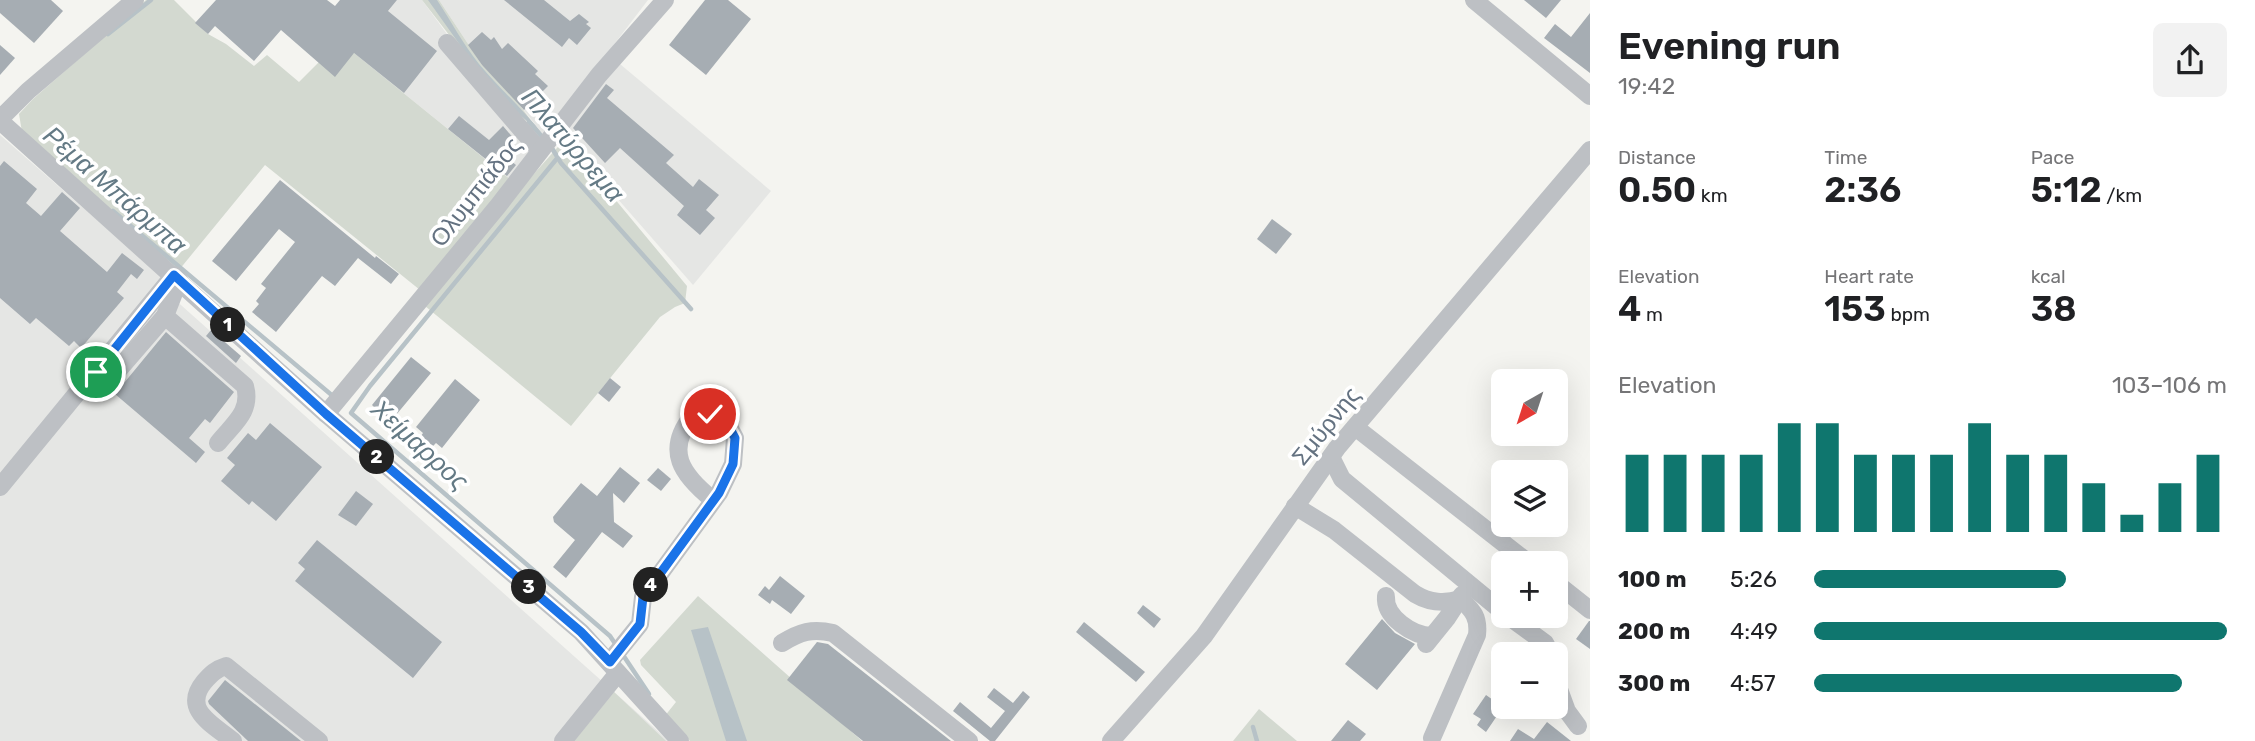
<!DOCTYPE html>
<meta charset="utf-8">
<style>
:root{--surface:#fff;--page:#f2f2f2;--text:#202124;--muted:#757577;--accent:#0f766e}
body{margin:0;font-family:Rubik,sans-serif;background:var(--page);color:var(--text);height:100vh;display:flex;flex-direction:column;font-size:26px;white-space:nowrap}
*{box-sizing:border-box;margin:0}
p{font-size:23px;color:var(--muted)}
.icon{flex:none;width:38px;height:38px;fill:none;stroke:currentColor;stroke-width:2;stroke-linecap:round;stroke-linejoin:round}
.map{position:relative;flex:1;overflow:hidden}
.sheet{display:flex;flex-direction:column;background:var(--surface);width:665px}
.sheet>*{flex:none}
.needle{width:46px;rotate:219deg}
.controls{position:absolute;left:1491px;top:369px;display:grid;gap:14px}
.controls a{display:grid;place-items:center;width:77px;height:77px;border-radius:10px;background:var(--surface);box-shadow:0 7px 28px #0002;font-size:35px}
.pin{position:absolute;display:grid;place-items:center;width:60px;height:60px;color:#fff;margin:-30px;border:4px solid #fff;border-radius:50%;box-shadow:0 2px 7px #0007}
.km{position:absolute;width:35px;height:35px;margin:-18px;border-radius:50%;background:#222;color:#fff;font-size:19px;line-height:35px;text-align:center}
.round{display:grid;place-items:center;flex:none;width:74px;height:74px;border-radius:10px;background:var(--page)}
.overview{display:flex;align-items:center;justify-content:space-between;height:119px;padding:0 28px}
h1{font-size:38px;font-weight:600;line-height:52px}
.stats{display:grid;grid-template-columns:repeat(3,1fr);gap:10px;height:119px;padding:7px 28px}
.stats div{display:grid;align-content:center}
.stats b{font-size:35px;font-weight:600}
.stats small{font-size:19px;font-weight:400}
.stats p{font-size:19px}
.chart{height:196px;padding:14px 28px}
.chart p{display:flex;justify-content:space-between}
.chart svg{width:100%;height:126px;margin-top:7px;stroke:var(--accent);stroke-width:6}
ul{padding:0 28px;list-style:none;font-size:23px}
li{display:grid;grid-template-columns:112px 84px 1fr;align-items:center;height:52px}
li i{height:18px;border-radius:9px;background:var(--accent)}
main{display:flex;flex:1;min-height:0}
.map>svg:first-child{display:block}
.built{fill:#e5e6e4}
.green{fill:#d3d9d0}
.water{fill:#b7c2c7}
.lines{fill:none;stroke-linecap:round;stroke-linejoin:round}
.stream{stroke:#b7c2c7;stroke-width:4.5}
.building{fill:#a6adb3}
.minor{stroke:#bdc0c4;stroke-width:18}
.route-casing{stroke:#fff;stroke-width:14}
.route{stroke:#1a73e8;stroke-width:9}
.labels{text-anchor:middle;stroke-width:7;stroke-linejoin:round;paint-order:stroke}
.street-label{font-size:24px;fill:#647281;stroke:#fff}
.water-label{font-size:26px;font-style:italic;fill:#647a85;stroke:#fff}
</style>
<main>
<div class="map">
<svg width="1590" height="741" viewBox="0 0 1590 741">
<rect width="100%" height="100%" fill="#f4f4f0"/>
<g class="built">
<path d="M397,0H422L526,142L531,154L511,180L354,53Z"/>
<path d="M439,0H648L544,136L513,96L482,65Z"/>
<path d="M620,64L771,191L693,285L561,134Z"/>
<path d="M0,135L168,282L163,289L669,741H0Z"/>
</g>
<g class="green">
<path d="M146,0H174L208,34L226,44L254,66L267,55L299,82L319,62L354,53L511,180L420,290L265,165L179,270L22,132L19,114L33,99Z"/>
<path d="M422,0H439L482,65L513,96L544,138L484,80Z"/>
<path d="M565,139L687,286L685,303L675,307L660,317L571,426L425,306L515,195Z"/>
<path d="M698,596L862,741H690L664,717L676,702L641,665L640,660Z"/>
<path d="M614,692L666,741H574Z"/>
<path d="M1259,709L1297,741H1233Z"/>
</g>
<g class="water">
<path d="M428,0H437C451,21 463,44 479,64C500,89 524,110 544,136L510,106L475,66Z"/>
<path d="M708,627L747,741H726L691,630Z"/>
</g>
<g class="lines">
<g class="stream">
<path d="M108,34L151,0"/>
<path d="M529,122L544,139"/>
<path d="M550,145L561,163L691,309"/>
<path d="M559,156L370,386L351,413L610,636L616,645"/>
<path d="M113,211L334,397"/>
<path d="M623,655L649,694"/>
<path d="M1253,727L1257,741"/>
</g>
</g>
<g class="building">
<path d="M0,0H51L63,11L34,43L0,13Z"/>
<path d="M216,0H327L335,6L340,0H397L388,11L437,51L404,93L354,53L335,77L281,30L254,61L215,26L208,34L195,23Z"/>
<path d="M504,0H544L570,21L579,14L589,22L586,24L591,28L577,45L569,38L562,47Z"/>
<path d="M705,0H728L751,19L706,75L669,45Z"/>
<path d="M1524,0H1561L1546,18Z"/>
<path d="M1590,13V73L1544,38L1555,24L1571,37Z"/>
<path d="M482,32L491,40L494,37L502,49L508,43L538,71L535,74L548,86L524,110L482,65L468,45Z"/>
<path d="M0,45L15,58L0,75Z"/>
<path d="M606,84L614,90L607,98L674,155L666,163L693,187L699,179L719,195L706,210L715,218L700,235L677,215L684,206L620,148L605,163L573,128Z"/>
<path d="M459,116L489,140L503,126L515,140L501,153L516,165L507,176L448,129Z"/>
<path d="M4,161L37,189L26,203L41,216L62,192L80,208L60,231L107,272L122,253L144,270L137,279L131,274L117,292L124,298L81,348L74,341L69,346L36,318L30,324L0,298V166Z"/>
<path d="M280,180L375,258L376,256L399,274L391,284L358,258L335,286L322,276L276,332L252,312L259,304L256,301L266,288L261,284L295,242L279,229L236,281L212,261Z"/>
<path d="M1272,219L1292,234L1276,254L1257,239Z"/>
<path d="M211,330L241,356L236,363L206,336Z"/>
<path d="M166,332L234,392L210,423L205,419L189,438L205,452L196,463L115,394Z"/>
<path d="M411,357L431,373L391,421L386,416L382,421L373,413L376,409L372,405Z"/>
<path d="M610,378L621,387L609,402L598,393Z"/>
<path d="M455,379L480,400L442,448L436,443L433,446L421,436L423,433L416,427Z"/>
<path d="M270,423L322,467L276,521L252,501L249,505L221,481L235,465L227,458L248,433L256,440Z"/>
<path d="M620,467L640,483L624,503L613,493L614,522L633,536L623,548L602,532L566,578L553,567L575,540L554,522L553,517L581,483L597,496Z"/>
<path d="M658,468L671,479L661,491L647,480Z"/>
<path d="M356,491L373,504L356,526L338,515Z"/>
<path d="M317,540L442,642L413,678L295,581L305,569L298,563Z"/>
<path d="M780,576L805,596L791,614L772,600L770,604L758,595L765,586L769,590Z"/>
<path d="M1143,605L1161,619L1154,628L1137,613Z"/>
<path d="M1382,619L1395,633L1415,644L1377,690L1345,664Z"/>
<path d="M1589,621H1590V649L1576,639Z"/>
<path d="M1084,622L1145,672L1136,682L1076,632Z"/>
<path d="M817,642L828,644L951,741H863L787,680Z"/>
<path d="M225,680L301,741H248L209,704L208,701Z"/>
<path d="M994,688L1013,703L1023,691L1030,697L995,741H990L953,711L960,702L991,728L1005,711L987,697Z"/>
<path d="M1486,695L1503,707L1486,732L1477,725L1481,719L1473,714Z"/>
<path d="M1348,720L1366,734L1360,741H1331Z"/>
<path d="M1547,722L1571,741H1510L1518,729L1534,739Z"/>
</g>
<g class="lines">
<g class="minor">
<path d="M1474,0L1590,96"/>
<path d="M447,43L540,151"/>
<path d="M0,119L28,91L135,0"/>
<path d="M0,121L326,414L581,632L680,741"/>
<path d="M179,280L165,316L245,386C252,412 233,424 218,443"/>
<path d="M95,371L106,377L114,375L165,316"/>
<path d="M326,414L498,206L599,75L665,0"/>
<path d="M1355,427L1530,564"/>
<path d="M1331,457L1342,479L1503,612"/>
<path d="M0,487L174,275"/>
<path d="M1295,506L1334,530L1415,594C1430,603 1444,604 1461,599"/>
<path d="M1556,583L1590,610"/>
<path d="M1386,596C1384,617 1413,636 1432,636"/>
<path d="M1508,616L1545,643L1551,654"/>
<path d="M782,643C800,632 812,628 833,633L969,741"/>
<path d="M1426,644L1447,618L1462,595"/>
<path d="M610,661L640,624L643,597L719,493L733,464L735,438L726,421L711,414L693,415C664,451 682,475 713,500"/>
<path d="M1556,681L1567,711L1578,726"/>
<path d="M1432,738L1477,635C1479,617 1473,611 1461,599"/>
<path d="M233,741C214,725 181,710 204,682C211,674 216,669 226,666L319,741"/>
<path d="M563,741L618,673"/>
<path d="M1111,741L1204,636L1337,448L1590,150"/>
</g>
</g>
<g class="lines">
<defs>
<path id="route" d="M96,372L174,275L326,414L581,632L610,662L640,624L643,597L719,493L733,464L735,438L726,421L710,414"/>
</defs>
<use href="#route" class="route-casing"/>
<use href="#route" class="route"/>
</g>
<g class="labels">
<g class="street-label">
<text transform="translate(476 192) rotate(-52)" y="8">Ολυμπιάδος</text>
<text transform="translate(1326 426) rotate(-51)" y="8">Σμύρνης</text>
</g>
<g class="water-label">
<text transform="translate(573 145) rotate(49)" y="9">Πλατύρρεμα</text>
<text transform="translate(115 190) rotate(41)" y="9">Ρέμα Μπάρμπα</text>
<text transform="translate(420 445) rotate(42)" y="9">Χείμαρρος</text>
</g>
</g>
</svg>
<div class="controls">
<a><svg class="needle" viewBox="-14 -14 28 28"><path d="M0-13l5 13h-10z" fill="#e53935"/><path d="M0 13l5-13h-10z" fill="#757577"/></svg></a>
<a><svg class="icon" aria-label="layers" viewBox="0 0 24 24"><path d="M12 4l9 5-9 5-9-5zM3 14l9 5 9-5"/></svg></a>
<a>+</a>
<a>−</a>
</div>
<div class="pin" style="left:96px;top:372px;background:#1e9e55"><svg class="icon" aria-label="arrive" viewBox="0 0 24 24"><path d="M6 21V4h12l-3 4 3 4H6"/></svg></div>
<div class="pin" style="left:710px;top:414px;background:#d93025"><svg class="icon" aria-label="check" viewBox="0 0 24 24"><path d="M5 12l5 5 9-10"/></svg></div>
<b class="km" style="left:228px;top:325px">1</b>
<b class="km" style="left:377px;top:457px">2</b>
<b class="km" style="left:529px;top:587px">3</b>
<b class="km" style="left:651px;top:585px">4</b>
</div>
<section class="sheet">
<div class="overview"><div><h1>Evening run</h1><p>19:42</p></div><a class="round"><svg class="icon" aria-label="share" viewBox="0 0 24 24"><path d="M12 15V3M7 8l5-5 5 5M5 13v7h14v-7"/></svg></a></div>
<div class="stats">
<div><p>Distance</p><b>0.50<small> km</small></b></div>
<div><p>Time</p><b>2:36</b></div>
<div><p>Pace</p><b>5:12<small> /km</small></b></div>
</div>
<div class="stats">
<div><p>Elevation</p><b>4<small> m</small></b></div>
<div><p>Heart rate</p><b>153<small> bpm</small></b></div>
<div><p>kcal</p><b>38</b></div>
</div>
<div class="chart"><p><span>Elevation</span>103–106 m</p>
<svg viewBox="0 0 160 44" preserveAspectRatio="none"><path d="M5 44V17M15 44V17M25 44V17M35 44V17M45 44V6M55 44V6M65 44V17M75 44V17M85 44V17M95 44V6M105 44V17M115 44V17M125 44V27M135 44V38M145 44V27M155 44V17"/></svg>
</div>
<ul>
<li><b>100 m</b>5:26<i style="width:61%"></i></li>
<li><b>200 m</b>4:49<i style="width:100%"></i></li>
<li><b>300 m</b>4:57<i style="width:89%"></i></li>
</ul>
</section>
</main>
